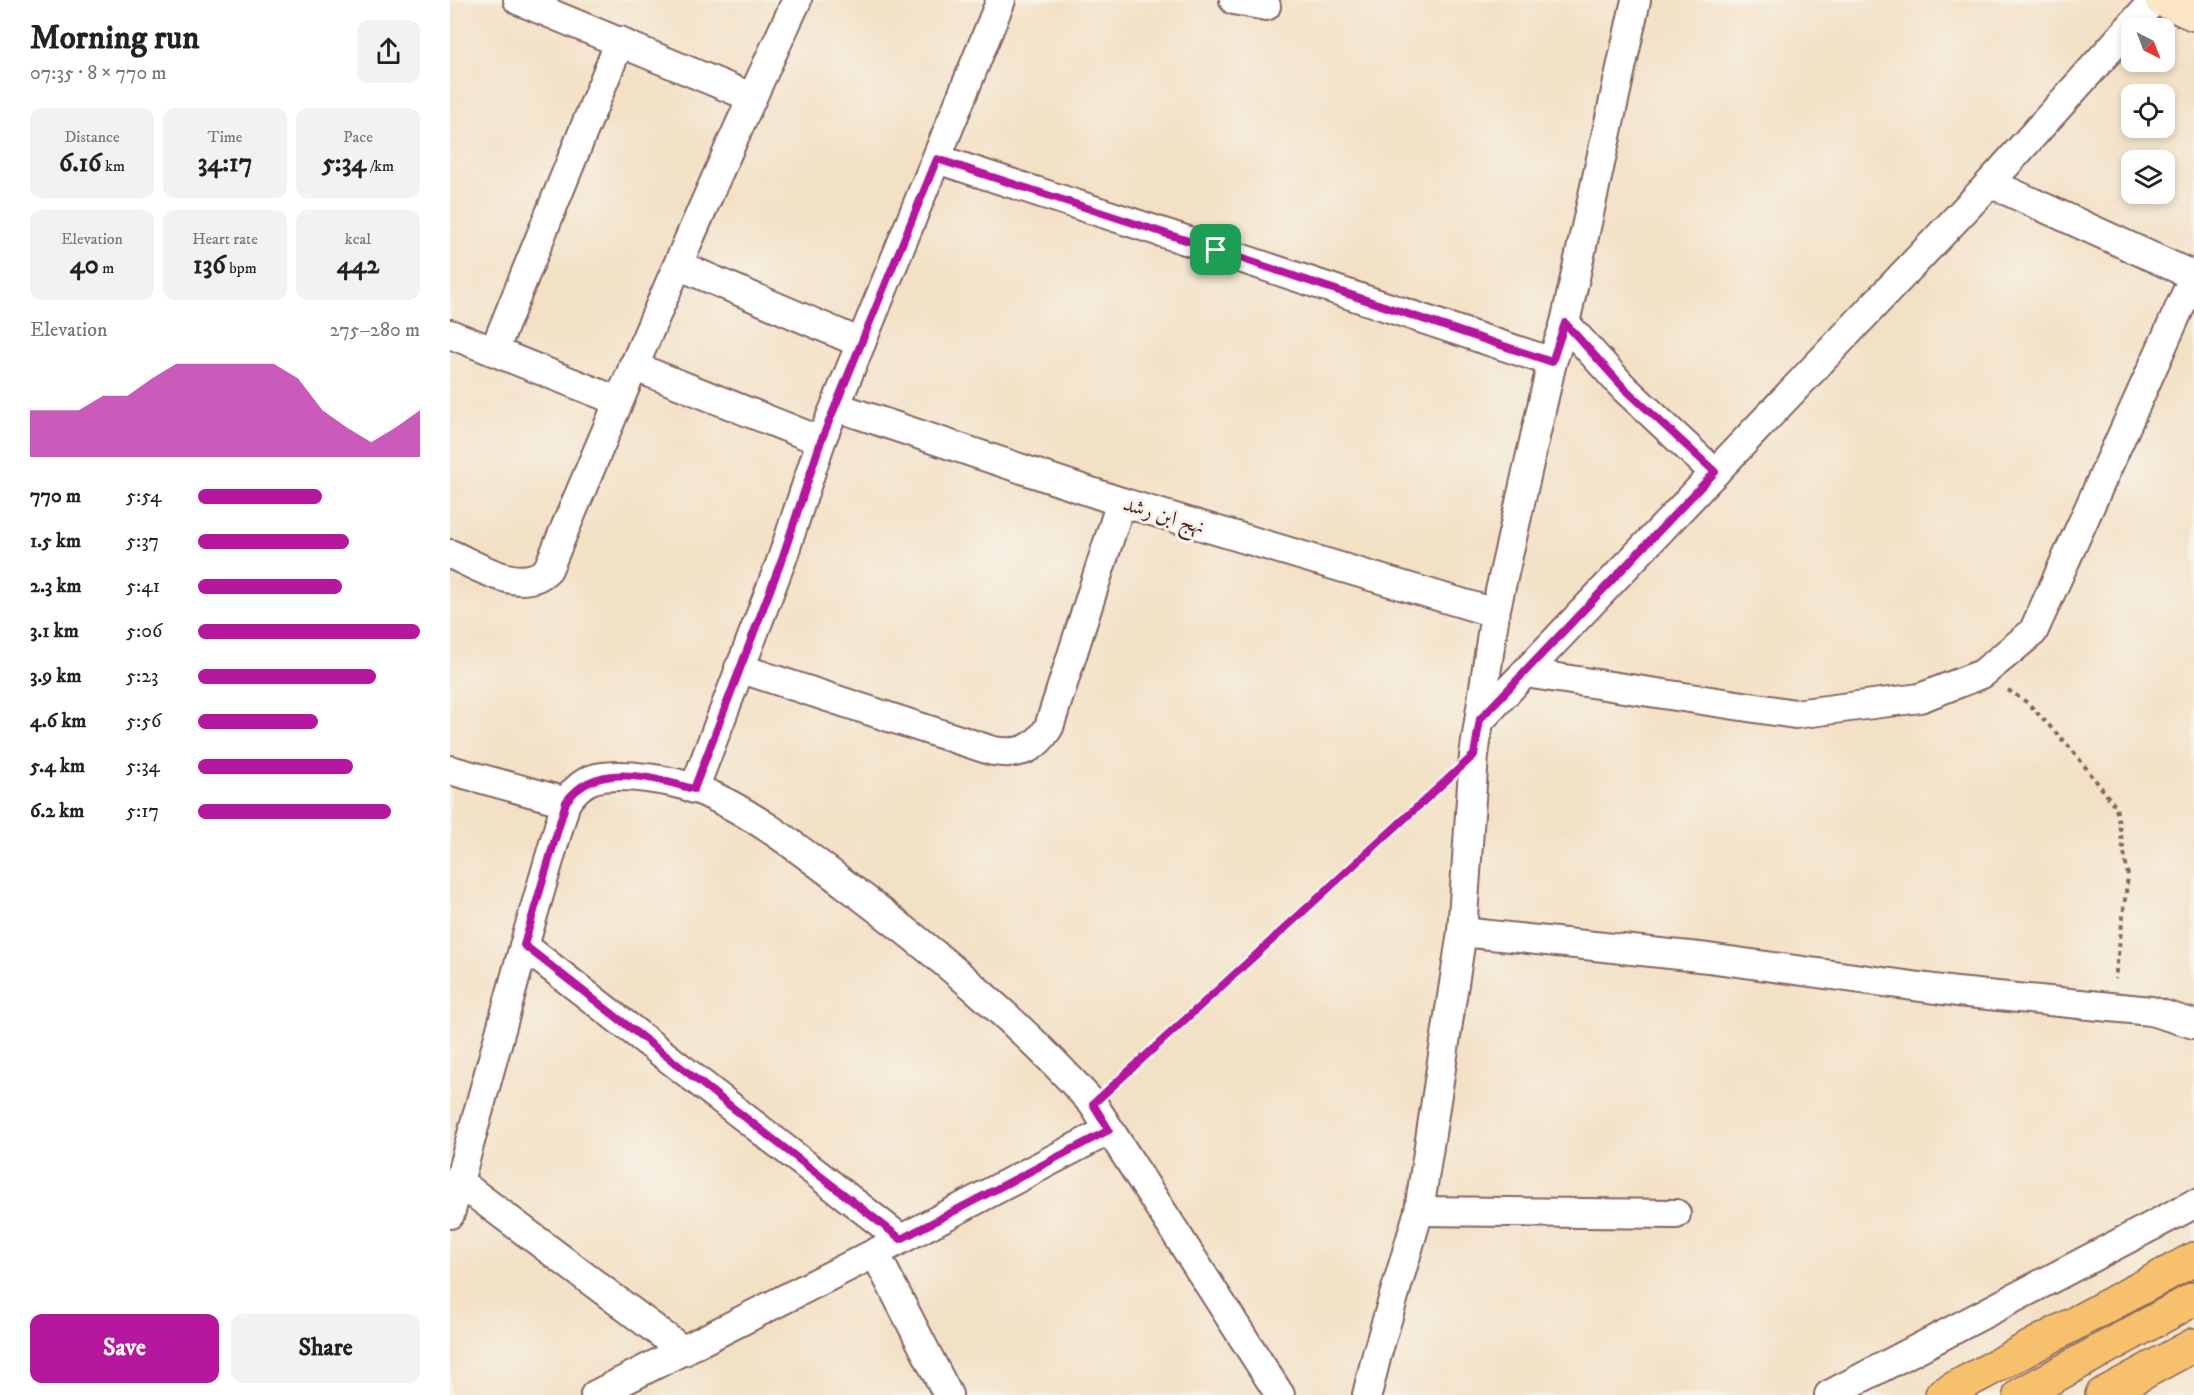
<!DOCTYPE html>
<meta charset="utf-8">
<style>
:root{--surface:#fff;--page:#f2f2f2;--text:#222;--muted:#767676;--accent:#b5179e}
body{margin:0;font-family:"IM FELL DW Pica",Amiri,serif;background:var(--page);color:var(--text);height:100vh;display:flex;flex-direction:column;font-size:22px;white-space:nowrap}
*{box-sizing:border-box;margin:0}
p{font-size:20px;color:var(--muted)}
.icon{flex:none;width:33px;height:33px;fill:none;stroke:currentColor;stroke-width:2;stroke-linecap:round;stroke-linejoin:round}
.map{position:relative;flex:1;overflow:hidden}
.side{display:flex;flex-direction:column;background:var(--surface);width:450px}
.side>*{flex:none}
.needle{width:39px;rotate:138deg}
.controls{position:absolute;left:1671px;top:18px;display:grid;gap:12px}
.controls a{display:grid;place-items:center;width:54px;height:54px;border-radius:12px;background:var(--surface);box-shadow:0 3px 9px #0003;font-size:30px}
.pin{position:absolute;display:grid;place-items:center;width:51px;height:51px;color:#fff;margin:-26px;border-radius:12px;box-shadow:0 3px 9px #0006}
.round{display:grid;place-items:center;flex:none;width:63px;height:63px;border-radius:12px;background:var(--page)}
.head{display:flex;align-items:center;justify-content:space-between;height:102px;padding:0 30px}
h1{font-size:33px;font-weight:800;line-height:45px}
.metrics{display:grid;grid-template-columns:repeat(3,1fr);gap:9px;height:102px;padding:6px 30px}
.metrics div{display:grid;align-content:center;border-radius:12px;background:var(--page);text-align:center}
.metrics b{font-size:26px;font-weight:800}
.metrics small{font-size:16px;font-weight:400}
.metrics p{font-size:16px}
.chart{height:168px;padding:12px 30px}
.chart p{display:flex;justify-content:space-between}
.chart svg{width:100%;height:108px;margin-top:6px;fill:var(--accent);opacity:.7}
.action{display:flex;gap:12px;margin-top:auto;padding:12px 30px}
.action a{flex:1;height:69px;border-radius:12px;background:var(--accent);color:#fff;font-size:24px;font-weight:800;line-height:69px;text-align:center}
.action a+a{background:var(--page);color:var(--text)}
ul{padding:0 30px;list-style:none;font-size:20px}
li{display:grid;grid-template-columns:96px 72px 1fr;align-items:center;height:45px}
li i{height:15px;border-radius:8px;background:var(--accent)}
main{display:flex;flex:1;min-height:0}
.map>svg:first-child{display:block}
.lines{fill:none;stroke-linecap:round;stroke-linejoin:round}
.street-casing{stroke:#856361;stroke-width:32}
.secondary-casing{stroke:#856361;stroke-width:36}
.primary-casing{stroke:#856361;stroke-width:36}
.highway-casing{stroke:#856361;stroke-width:36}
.path{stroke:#856361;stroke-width:4;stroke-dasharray:4.5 4.5;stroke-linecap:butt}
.street{stroke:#fff;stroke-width:28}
.secondary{stroke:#fce6c4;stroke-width:33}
.primary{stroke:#f7c06c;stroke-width:33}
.highway{stroke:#f7c06c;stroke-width:33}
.route-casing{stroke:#fff;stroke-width:12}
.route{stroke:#b5179e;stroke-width:8}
.labels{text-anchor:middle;stroke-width:6;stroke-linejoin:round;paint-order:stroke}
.street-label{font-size:21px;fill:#4a1f2b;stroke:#f7f3e8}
</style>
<main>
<section class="side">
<div class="head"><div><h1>Morning run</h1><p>07:35 · 8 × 770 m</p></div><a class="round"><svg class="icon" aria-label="share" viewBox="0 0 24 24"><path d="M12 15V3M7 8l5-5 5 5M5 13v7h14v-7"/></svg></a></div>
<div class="metrics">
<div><p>Distance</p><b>6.16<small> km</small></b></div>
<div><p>Time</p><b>34:17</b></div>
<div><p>Pace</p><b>5:34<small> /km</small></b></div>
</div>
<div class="metrics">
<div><p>Elevation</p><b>40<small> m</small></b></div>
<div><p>Heart rate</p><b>136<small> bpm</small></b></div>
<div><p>kcal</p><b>442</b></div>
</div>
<div class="chart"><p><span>Elevation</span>275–280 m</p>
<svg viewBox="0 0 160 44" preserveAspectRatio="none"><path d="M0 44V25L10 25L20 25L30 19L40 19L50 12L60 6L70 6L80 6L90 6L100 6L110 12L120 25L130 32L140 38L150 32L160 25V44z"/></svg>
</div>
<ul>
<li><b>770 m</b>5:54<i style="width:56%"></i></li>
<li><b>1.5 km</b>5:37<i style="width:68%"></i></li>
<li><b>2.3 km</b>5:41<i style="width:65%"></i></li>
<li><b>3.1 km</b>5:06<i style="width:100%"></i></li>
<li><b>3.9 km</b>5:23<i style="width:80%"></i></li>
<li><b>4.6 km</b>5:56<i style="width:54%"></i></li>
<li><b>5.4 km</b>5:34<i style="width:70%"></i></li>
<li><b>6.2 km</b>5:17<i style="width:87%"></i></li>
</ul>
<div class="action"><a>Save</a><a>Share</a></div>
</section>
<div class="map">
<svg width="1744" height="1395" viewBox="0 0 1744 1395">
<rect width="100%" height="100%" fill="#f7f3e8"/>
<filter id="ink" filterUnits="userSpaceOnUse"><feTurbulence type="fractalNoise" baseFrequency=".0167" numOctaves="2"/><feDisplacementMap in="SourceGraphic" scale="12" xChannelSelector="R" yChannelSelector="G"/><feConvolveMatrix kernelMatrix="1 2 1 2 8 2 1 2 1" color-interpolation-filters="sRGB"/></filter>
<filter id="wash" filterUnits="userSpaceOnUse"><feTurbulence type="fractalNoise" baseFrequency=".008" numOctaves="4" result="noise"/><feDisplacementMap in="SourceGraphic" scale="24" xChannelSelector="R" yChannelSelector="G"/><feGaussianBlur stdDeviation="1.35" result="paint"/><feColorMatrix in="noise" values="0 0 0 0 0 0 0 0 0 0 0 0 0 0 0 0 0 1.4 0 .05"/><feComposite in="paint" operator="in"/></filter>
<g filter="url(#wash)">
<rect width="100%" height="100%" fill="#f3e1c6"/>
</g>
<g filter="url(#ink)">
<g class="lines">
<defs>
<g id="street">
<path d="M68,0L301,97"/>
<path d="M784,0L816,6"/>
<path d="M487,159L766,250L1102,362"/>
<path d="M1540,183L1744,276"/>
<path d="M228,265L411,343"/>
<path d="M1115,323L1174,388L1265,473"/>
<path d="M0,334L168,401"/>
<path d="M44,351L170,41"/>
<path d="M183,366L371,441"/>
<path d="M387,407L671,502L1045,613"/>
<path d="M0,554C28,566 72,596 98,569C178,378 259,188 347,0"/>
<path d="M289,668L543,751C570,755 585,750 599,727L671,502"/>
<path d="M1075,673L1345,714L1470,698L1532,674L1583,632L1744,276"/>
<path d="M1031,719L1540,183L1704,0"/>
<path d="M0,770L116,802C123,792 131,783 143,779C170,771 229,781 254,792C306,815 350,850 395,884C484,951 569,1021 643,1104L830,1395"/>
<path d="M244,789L332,559L371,441L551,0"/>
<path d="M1012,932L1258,958L1507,992L1701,1011L1744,1024"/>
<path d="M74,946L451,1239"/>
<path d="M9,1182L234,1351"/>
<path d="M969,1211L1226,1214"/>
<path d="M0,1214L74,946L116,802"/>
<path d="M425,1253L498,1395"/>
<path d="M145,1395L425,1253L659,1130"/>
<path d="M917,1395L927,1354L969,1211L1012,932L1024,755L1045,613L1102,362L1115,323L1186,0"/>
<path d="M1379,1395L1744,1204"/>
</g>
<path id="secondary" d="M1712,0L1744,14"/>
<path id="primary" d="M1492,1395L1744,1259"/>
<g id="highway">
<path d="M1570,1395L1744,1299"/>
<path d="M1652,1395L1744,1345"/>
</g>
</defs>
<use href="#street" class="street-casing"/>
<use href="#secondary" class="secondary-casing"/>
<use href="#primary" class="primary-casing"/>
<use href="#highway" class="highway-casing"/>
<g class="path">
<path d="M1558,690L1578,703L1623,751L1666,807L1678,876L1665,979"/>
<path d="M664,1085L992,784"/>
</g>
<use href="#street" class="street"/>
<use href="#secondary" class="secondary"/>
<use href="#primary" class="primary"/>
<use href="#highway" class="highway"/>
</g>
</g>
<g class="lines" filter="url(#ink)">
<defs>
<path id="route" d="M487,159L766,250L1102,362L1115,323L1174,388L1265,472L1030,719L1024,755L643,1104L659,1130L451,1239L74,945L116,802C146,760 202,778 244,789L332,559L371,441Z"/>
</defs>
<use href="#route" class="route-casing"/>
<use href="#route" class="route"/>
</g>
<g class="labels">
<g class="street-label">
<text transform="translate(714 515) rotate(17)" y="7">نهج ابن رشد</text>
</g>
</g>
</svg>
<div class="controls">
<a><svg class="needle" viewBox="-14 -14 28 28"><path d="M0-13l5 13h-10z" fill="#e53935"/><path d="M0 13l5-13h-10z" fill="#767676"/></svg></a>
<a><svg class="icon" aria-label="locate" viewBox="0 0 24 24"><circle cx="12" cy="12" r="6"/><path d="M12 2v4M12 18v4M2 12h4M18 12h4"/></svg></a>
<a><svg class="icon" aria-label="layers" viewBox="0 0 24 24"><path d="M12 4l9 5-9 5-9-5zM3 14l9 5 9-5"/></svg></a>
</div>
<div class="pin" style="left:766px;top:250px;background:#1e9e55"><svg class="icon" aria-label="arrive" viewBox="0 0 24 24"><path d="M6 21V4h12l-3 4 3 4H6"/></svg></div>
</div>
</main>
